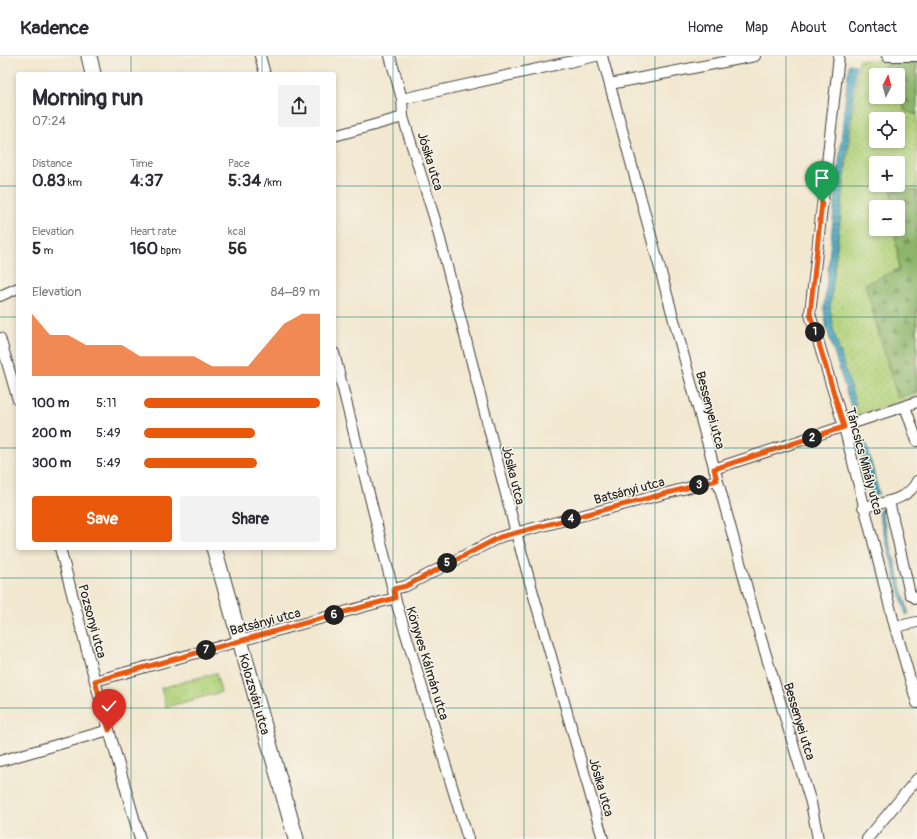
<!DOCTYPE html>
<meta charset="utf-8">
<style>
:root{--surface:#fff;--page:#f2f2f3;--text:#2b2b33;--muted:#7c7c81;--line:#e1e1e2;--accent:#ea580c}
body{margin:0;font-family:Pangolin,sans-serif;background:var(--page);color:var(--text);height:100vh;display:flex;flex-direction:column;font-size:15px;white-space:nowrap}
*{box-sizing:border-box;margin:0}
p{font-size:13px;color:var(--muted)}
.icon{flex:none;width:22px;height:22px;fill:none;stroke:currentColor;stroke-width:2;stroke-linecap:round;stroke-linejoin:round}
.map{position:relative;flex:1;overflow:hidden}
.details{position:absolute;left:16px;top:16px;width:320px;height:478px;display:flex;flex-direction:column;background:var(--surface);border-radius:4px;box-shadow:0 2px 6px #0003}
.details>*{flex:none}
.needle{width:26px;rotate:6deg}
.tools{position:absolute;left:869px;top:12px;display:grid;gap:8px}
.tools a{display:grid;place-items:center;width:36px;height:36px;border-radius:4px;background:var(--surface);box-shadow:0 2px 6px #0003;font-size:20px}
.pin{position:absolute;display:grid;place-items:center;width:34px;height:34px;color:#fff;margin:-41px -17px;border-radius:50% 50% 50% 0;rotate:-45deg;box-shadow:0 0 4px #0007}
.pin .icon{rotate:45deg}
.km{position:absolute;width:20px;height:20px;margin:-10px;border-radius:50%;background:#222;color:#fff;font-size:11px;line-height:20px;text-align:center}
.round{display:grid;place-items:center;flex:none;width:42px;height:42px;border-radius:4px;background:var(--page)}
.summary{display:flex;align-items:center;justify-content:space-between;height:68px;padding:0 16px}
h1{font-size:22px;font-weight:700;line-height:30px}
.figures{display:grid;grid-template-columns:repeat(3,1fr);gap:6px;height:68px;padding:4px 16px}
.figures div{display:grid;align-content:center}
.figures b{font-size:17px;font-weight:700}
.figures small{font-size:11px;font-weight:400}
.figures p{font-size:11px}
.chart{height:112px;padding:8px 16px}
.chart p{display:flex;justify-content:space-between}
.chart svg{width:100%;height:72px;margin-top:4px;fill:var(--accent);opacity:.7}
.primary-button{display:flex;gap:8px;margin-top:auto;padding:8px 16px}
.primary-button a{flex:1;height:46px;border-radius:4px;background:var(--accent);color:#fff;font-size:16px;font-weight:700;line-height:46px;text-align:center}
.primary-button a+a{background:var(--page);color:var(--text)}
ul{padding:0 16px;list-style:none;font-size:13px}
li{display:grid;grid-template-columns:64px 48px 1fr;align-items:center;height:30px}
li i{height:10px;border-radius:5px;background:var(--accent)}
header{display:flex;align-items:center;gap:24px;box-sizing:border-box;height:56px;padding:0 20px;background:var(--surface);border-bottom:1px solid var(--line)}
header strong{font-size:19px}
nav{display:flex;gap:22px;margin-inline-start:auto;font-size:14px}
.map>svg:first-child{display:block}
.grass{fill:url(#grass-dots);stroke:#67784c;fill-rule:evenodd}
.forest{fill:url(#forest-firs);stroke:#546844}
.park{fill:url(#park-crowns);stroke:#67784c}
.water{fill:url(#water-rules);stroke:#326471}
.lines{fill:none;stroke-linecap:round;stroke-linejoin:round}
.street-casing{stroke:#3c3a37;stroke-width:12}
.secondary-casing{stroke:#3c3a37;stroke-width:17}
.street{stroke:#fff;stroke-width:10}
.secondary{stroke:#fff;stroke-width:15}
.route-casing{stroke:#fff;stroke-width:8}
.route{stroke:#ea580c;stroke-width:5}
.grid{fill:none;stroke:#0f766e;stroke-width:1;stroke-opacity:0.55}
.labels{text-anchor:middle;stroke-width:3;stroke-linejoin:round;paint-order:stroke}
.street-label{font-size:13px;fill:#1c1c1c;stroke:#f7f3e8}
</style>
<header>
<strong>Kadence</strong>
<nav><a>Home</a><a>Map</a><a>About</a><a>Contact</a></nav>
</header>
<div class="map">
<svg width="917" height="783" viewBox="0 0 917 783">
<defs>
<pattern id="grass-dots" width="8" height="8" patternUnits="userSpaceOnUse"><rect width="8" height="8" fill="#b2d37b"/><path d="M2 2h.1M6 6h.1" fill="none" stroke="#98b56a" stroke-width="1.8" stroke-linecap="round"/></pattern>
<pattern id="forest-firs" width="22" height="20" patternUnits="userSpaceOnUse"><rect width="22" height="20" fill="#8db56b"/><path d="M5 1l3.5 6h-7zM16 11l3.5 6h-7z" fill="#729257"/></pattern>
<pattern id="park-crowns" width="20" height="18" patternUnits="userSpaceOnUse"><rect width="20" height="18" fill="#b2d37b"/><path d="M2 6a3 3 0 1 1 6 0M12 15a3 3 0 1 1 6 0" fill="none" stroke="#98b56a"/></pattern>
<pattern id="water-rules" width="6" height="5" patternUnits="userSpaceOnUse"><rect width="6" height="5" fill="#47acc6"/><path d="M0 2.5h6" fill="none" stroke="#3a8ba0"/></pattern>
</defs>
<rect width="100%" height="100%" fill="#f7f3e8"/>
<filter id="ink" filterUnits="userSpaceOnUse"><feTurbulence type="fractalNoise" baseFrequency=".025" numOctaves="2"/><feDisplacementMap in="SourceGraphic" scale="8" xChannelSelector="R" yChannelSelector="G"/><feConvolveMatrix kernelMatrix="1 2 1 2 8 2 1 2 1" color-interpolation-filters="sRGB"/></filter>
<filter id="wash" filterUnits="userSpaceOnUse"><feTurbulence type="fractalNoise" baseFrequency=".012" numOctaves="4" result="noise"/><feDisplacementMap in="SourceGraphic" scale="16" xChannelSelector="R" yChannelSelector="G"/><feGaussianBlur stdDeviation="0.9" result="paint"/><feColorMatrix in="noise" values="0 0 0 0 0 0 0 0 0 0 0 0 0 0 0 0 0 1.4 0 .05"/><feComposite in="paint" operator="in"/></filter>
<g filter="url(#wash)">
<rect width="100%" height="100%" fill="#f2e7cf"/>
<path class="grass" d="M859,4L917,6V340L856,360L833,273L830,251ZM876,19H898V41H876ZM876,63H898V85H876ZM876,107H898V129H876ZM876,151H898V173H876Z"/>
<g class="forest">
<path d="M888,5L917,6V59L905,55L900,42L896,41H898V19H879Z"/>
<path d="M891,129L917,135V335L897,342L865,228L899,213L895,173H898V151H893Z"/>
</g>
<path class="park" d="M216,617L221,636L166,651L161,632Z"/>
<g class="water">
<path d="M849,8L856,9L830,251L833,273L856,349L851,351L827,274L824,253Z"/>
<path d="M866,386L879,438L872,441L859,388Z"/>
<path d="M881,454L909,558L906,559L878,455Z"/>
</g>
</g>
<g filter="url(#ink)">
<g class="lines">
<defs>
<g id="street">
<path d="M260,0L265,18"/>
<path d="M390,0L402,43"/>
<path d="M596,0L402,43L403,61L435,164L516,477L603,783"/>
<path d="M602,0L759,576L811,747L818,783"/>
<path d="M839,0L810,258L844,371L895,571L917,647"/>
<path d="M887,0H917"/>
<path d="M610,28L755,0"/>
<path d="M334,80L403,61"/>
<path d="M0,240L18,232"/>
<path d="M0,282L18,344"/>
<path d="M334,297L395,542L468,783"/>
<path d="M905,350L917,385"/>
<path d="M714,413L917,346"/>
<path d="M889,445L910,538L917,543"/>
<path d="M863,451C882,447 909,444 917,425"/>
<path d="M60,492L95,625L140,783"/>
<path d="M394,533L406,530L500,481L717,424"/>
<path d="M895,571L917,566"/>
<path d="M95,625L395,542"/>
<path d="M0,705L109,674"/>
<path d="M867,783L917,723"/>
</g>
<g id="secondary">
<path d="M89,0L93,18"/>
<path d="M214,492L296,783"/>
</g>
</defs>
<use href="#street" class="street-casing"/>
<use href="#secondary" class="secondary-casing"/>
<use href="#street" class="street"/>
<use href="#secondary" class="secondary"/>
</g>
</g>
<g class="lines" filter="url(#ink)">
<defs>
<path id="route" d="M109,674L95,625L395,542L394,533L406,530L500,481L717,424L714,413L844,371L810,258L822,146"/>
</defs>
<use href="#route" class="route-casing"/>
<use href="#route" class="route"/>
</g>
<path class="grid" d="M131,0V18M262,0V18M393,0V783M524,0V783M655,0V783M786,0V783M0,130H18M334,130H917M0,261H18M334,261H917M0,392H18M334,392H917M131,492V783M262,492V783M0,522H917M0,652H917"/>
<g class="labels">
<g class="street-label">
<text transform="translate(431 105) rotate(73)" y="5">Jósika utca</text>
<text transform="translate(711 354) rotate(75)" y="5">Bessenyei utca</text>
<text transform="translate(865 405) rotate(75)" y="5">Táncsics Mihály utca</text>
<text transform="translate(514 419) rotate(76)" y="5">Jósika utca</text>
<text transform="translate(629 434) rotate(-15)" y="5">Batsányi utca</text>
<text transform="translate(93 565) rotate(75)" y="5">Pozsonyi utca</text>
<text transform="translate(265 565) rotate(-15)" y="5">Batsányi utca</text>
<text transform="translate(428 607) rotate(73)" y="5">Könyves Kálmán utca</text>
<text transform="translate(255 638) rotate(74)" y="5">Kolozsvári utca</text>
<text transform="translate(800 665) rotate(73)" y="5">Bessenyei utca</text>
<text transform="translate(602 731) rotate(74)" y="5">Jósika utca</text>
</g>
</g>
</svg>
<div class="tools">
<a><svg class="needle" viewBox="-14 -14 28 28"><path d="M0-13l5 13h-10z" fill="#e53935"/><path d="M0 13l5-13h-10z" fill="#7c7c81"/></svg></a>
<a><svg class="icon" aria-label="locate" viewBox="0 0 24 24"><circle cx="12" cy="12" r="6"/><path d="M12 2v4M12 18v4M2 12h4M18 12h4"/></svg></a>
<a>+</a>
<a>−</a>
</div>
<div class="pin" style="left:822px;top:146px;background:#1e9e55"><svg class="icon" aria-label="arrive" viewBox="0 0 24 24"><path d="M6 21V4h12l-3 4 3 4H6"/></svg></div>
<div class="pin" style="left:109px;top:674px;background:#d93025"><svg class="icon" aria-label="check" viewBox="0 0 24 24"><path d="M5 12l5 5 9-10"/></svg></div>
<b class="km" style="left:815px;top:276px">1</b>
<b class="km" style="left:812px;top:382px">2</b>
<b class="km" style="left:699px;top:429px">3</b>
<b class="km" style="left:571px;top:463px">4</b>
<b class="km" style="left:447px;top:507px">5</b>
<b class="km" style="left:334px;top:559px">6</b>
<b class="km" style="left:206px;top:594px">7</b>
<section class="details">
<div class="summary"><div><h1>Morning run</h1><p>07:24</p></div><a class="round"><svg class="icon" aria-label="share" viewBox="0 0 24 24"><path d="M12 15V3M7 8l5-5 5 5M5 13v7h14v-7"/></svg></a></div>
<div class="figures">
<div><p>Distance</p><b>0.83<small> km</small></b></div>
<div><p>Time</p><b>4:37</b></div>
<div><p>Pace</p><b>5:34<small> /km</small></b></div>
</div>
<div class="figures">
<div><p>Elevation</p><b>5<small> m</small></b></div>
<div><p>Heart rate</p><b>160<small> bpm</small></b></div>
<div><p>kcal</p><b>56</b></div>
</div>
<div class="chart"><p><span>Elevation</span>84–89 m</p>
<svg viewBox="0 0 160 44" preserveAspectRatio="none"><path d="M0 44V6L10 19L20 19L30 25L40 25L50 25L60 32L70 32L80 32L90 32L100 38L110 38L120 38L130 25L140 12L150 6L160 6V44z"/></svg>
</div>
<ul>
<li><b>100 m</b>5:11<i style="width:100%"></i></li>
<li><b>200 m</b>5:49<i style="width:63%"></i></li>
<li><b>300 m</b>5:49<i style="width:64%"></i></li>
</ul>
<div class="primary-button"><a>Save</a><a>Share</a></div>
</section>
</div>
